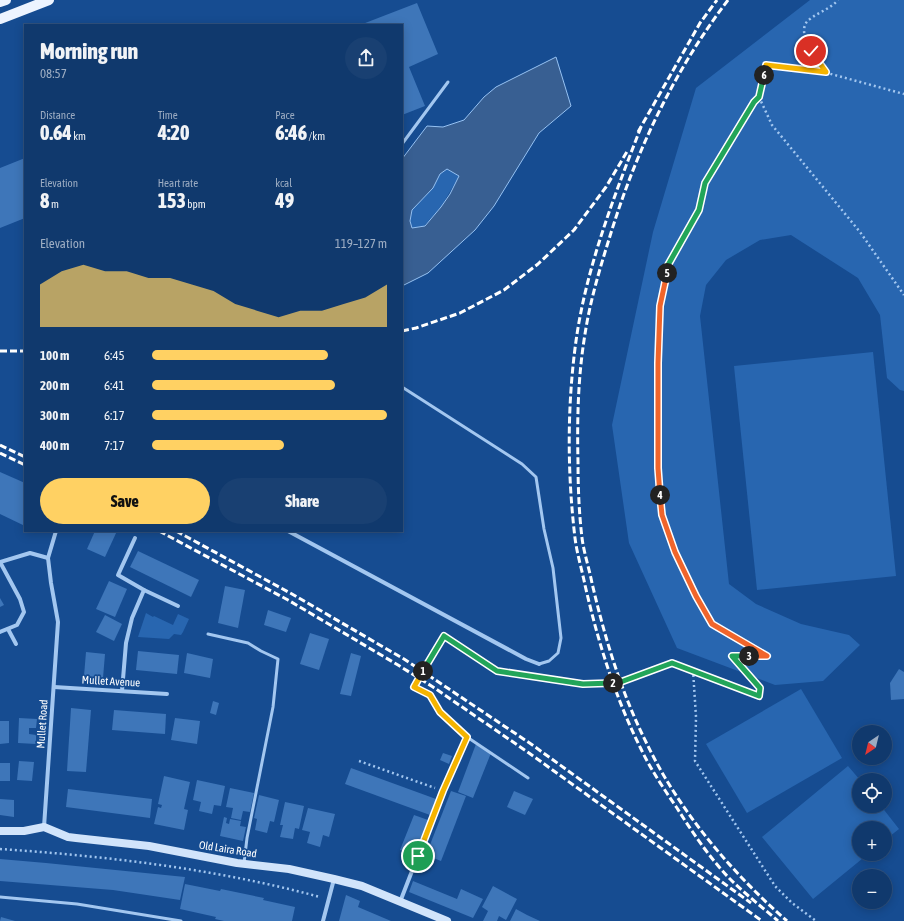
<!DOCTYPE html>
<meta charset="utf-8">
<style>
:root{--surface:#10396d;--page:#194072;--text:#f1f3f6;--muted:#9cacc2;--line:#305380;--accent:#ffd163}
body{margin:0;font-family:"Asap Condensed",sans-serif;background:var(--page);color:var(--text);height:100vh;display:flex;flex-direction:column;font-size:15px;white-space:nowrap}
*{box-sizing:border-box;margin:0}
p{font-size:13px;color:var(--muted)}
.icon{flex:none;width:22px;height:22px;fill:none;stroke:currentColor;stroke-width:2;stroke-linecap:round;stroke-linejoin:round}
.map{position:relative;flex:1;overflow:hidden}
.panel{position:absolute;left:24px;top:24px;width:379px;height:508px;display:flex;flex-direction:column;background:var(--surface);border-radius:0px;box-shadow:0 2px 10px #0003,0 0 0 1px var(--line)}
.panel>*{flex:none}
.needle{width:26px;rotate:215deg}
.tools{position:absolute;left:852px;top:725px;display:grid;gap:8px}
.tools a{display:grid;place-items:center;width:40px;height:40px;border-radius:50%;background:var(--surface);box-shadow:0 2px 10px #0003,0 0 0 1px var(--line);font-size:20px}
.pin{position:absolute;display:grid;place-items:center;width:34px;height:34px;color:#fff;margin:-17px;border:2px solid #fff;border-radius:50%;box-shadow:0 1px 4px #0007}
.km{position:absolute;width:20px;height:20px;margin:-10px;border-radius:50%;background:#222;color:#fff;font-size:11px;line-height:20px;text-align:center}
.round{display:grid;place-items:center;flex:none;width:42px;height:42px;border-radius:21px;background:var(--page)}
.overview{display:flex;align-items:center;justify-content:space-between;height:68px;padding:0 16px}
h1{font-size:22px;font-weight:800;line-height:30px}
.figures{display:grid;grid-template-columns:repeat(3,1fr);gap:6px;height:68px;padding:4px 16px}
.figures div{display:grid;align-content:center}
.figures b{font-size:20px;font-weight:800}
.figures small{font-size:11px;font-weight:400}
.figures p{font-size:11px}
.chart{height:112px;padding:8px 16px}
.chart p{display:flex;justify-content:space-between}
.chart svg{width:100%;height:72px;margin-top:4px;fill:var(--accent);opacity:.7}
.button{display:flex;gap:8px;margin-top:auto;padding:8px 16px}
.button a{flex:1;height:46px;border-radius:24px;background:var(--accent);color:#111;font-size:16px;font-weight:800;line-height:46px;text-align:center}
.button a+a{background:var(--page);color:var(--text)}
ul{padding:0 16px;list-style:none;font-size:13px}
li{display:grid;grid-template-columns:64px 48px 1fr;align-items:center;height:30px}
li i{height:10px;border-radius:5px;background:var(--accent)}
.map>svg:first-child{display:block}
.green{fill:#2866b0}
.water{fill:#385f92;stroke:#96c2f3;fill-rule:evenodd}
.building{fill:#3e76b9}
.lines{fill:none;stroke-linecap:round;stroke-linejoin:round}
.path{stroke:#a3c7f0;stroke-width:2.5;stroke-dasharray:2 3;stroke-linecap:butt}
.service{stroke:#a3c7f0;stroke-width:3}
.minor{stroke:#a3c7f0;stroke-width:4}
.secondary{stroke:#d1e4fb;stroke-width:8}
.primary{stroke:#edf4ff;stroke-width:10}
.rail{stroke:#fff;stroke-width:3;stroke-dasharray:7 3;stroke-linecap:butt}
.split-1-casing{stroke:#fff;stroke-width:8}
.split-2-casing{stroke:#fff;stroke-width:8}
.split-3-casing{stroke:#fff;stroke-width:8}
.split-4-casing{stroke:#fff;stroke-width:8}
.split-5-casing{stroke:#fff;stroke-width:8}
.split-6-casing{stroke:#fff;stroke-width:8}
.split-7-casing{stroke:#fff;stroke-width:8}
.split-1{stroke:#f5b400;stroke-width:5}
.split-2{stroke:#22a559;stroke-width:5}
.split-3{stroke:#22a559;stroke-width:5}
.split-4{stroke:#f0652b;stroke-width:5}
.split-5{stroke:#f0652b;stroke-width:5}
.split-6{stroke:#22a559;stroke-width:5}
.split-7{stroke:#f5b400;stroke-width:5}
.labels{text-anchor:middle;stroke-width:3.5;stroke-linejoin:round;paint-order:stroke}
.street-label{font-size:11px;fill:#fff;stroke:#164c91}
</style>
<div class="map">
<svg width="904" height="921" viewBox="0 0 904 921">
<rect width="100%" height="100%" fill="#164c91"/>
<g class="green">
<path d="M810,0H904V391L900,390L887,378L880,315L858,278L791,235L760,240L726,260L706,285L700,316L729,584L756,604L801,624L849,635L860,645L823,681L775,685L677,648L629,543L612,425L653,232L696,88Z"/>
<path d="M447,169L459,176L441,207L424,226L412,228L410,221L412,210L433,188L440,174Z"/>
<path d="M873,352L896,576L757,590L734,366Z"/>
<path d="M146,613L153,617L154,616L173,625L178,614L189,619L183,632L181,635L174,634L169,639L138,637Z"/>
<path d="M801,689L842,758L747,813L706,744Z"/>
<path d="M848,766L860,780L859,806H881L899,829L885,840V828H859V854H868L813,899L762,837Z"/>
</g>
<path class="water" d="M556,57L571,106L539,133L494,206L475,230L428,273L402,286V159L427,126L443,127L464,120L484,97L496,87ZM447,169L459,176L450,194L441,207L425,226L412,228L410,221L412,210L433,188L440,174Z"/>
<g class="building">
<path d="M417,3L438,54L409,67L425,106L402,115V25H360Z"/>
<path d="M25,158V218L0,228V168Z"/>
<path d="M0,472L25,483V526L0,514Z"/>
<path d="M95,531H117L105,557L87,549Z"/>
<path d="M138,551L199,580L191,597L130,567Z"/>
<path d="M109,581L127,589L115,617L96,609Z"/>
<path d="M225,586L245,590L238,628L218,623Z"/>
<path d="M0,598L4,605L0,607Z"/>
<path d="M268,610L291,618L286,632L264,625Z"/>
<path d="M105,615L122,624L114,641L96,632Z"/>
<path d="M310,633L329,639L319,670L300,664Z"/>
<path d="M138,651L179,655L177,674L136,670Z"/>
<path d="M86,652L105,654L103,678L84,676Z"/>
<path d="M187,653L213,659L210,678L184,673Z"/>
<path d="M351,653L361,656L351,696L340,694Z"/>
<path d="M899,669L904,672V699L891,700L890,683Z"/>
<path d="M213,701L219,703L216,715L210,713Z"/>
<path d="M71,708L91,710L86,772L67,771Z"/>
<path d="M114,710L166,714L165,734L112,730Z"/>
<path d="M19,718L37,719L36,728H29V734L36,735V744L18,743Z"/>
<path d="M175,718L200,721L197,744L171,740Z"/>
<path d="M0,721H9V743L0,744Z"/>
<path d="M476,744L491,753L473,798L458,792Z"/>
<path d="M443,753L452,756L449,764L440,760Z"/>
<path d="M19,761L34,762L32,781L17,780Z"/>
<rect x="0" y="763" width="10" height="18"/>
<path d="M351,768L436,799L430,815L345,784Z"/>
<path d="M164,776L190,782L184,809L188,810L184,830L154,824L158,807L161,808L162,805L158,804Z"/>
<path d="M197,780L225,786L221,806L214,805L212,814L199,811L201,802L193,800Z"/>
<path d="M230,788L254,793L250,812L243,811L241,820L231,818L233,808L226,807Z"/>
<path d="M68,789L152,799L150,818L66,807Z"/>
<path d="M451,791L466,796L441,861L426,855Z"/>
<path d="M514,791L533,799L525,815L507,807Z"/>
<path d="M259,795L279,800L274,822L270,821L267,833L255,830L257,819L254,818Z"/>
<path d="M0,799L14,800V817L0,815Z"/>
<path d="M285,802L304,806L299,829L295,828L293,839L280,837L283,825H280Z"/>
<path d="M308,808L335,814L329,837L323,835L320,847L307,843L310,832L302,830Z"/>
<path d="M414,815L428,820L413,856L400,850Z"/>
<path d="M224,817L227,818L226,823L229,824L230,819L241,821L240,826L246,827L243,841L220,836Z"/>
<path d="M0,859L46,863L185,877L180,900L113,890L0,881Z"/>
<path d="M413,881L457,899L461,889L483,899L473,918L409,892Z"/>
<path d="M185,884L220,891L221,889L264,898L263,900L295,907L292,921H224L215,919L216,917L180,909Z"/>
<path d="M493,886L517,899L506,920L499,916L497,921H483L488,911L482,907Z"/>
<path d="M346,895L360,901L358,907L391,921H339Z"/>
<path d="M516,909L527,915L540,921H510Z"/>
<path d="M1,917L15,921H0Z"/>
</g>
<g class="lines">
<g class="path">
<path d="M826,72C817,62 793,30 810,19C819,12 830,9 838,0"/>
<path d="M759,97L772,125L860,232L904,295"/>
<path d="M767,656L712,624L696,596L675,552L663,515L658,468V363L660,306L668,265L699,210L705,183L754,102L759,97L766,65L820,71L904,94"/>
<path d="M695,671L693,670L759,696L760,687L732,655L767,656"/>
<path d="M460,731L440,712L431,695L414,687L444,636L497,671L583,684L618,683L672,663L693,670L696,717L695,761L775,886L792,903L816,921"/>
<path d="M359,761L435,788"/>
<path d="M0,849C106,856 217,869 320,897"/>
</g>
<g class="service">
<path d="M402,144L448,82"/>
<path d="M402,387L522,464L536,477L544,529L553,568L561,638L558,653L549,661L539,664"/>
<path d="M208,634L248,643L261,651L278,659L273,707L247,838L244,863"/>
<path d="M467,737L528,778"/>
<path d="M0,897L77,904L181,921"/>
</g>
<g class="minor">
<path d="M288,531L526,659L539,664"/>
<path d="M0,562L30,553L48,558"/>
<path d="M144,590L178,606"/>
<path d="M8,629L16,644"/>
<path d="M0,632L17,625L24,612L20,599L0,562"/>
<path d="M54,687L167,694"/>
<path d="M122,691L126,643L132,618L144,590L118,575L135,538"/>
<path d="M44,827L58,622L51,583L48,558L56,531"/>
<path d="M400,902L443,791L467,737L466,736"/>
<path d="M323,921L334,879"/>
</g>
<path class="secondary" d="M0,831H24L44,827L68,837L76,838L149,846L237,863L289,869L334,879L362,886L447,921"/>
<g class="primary">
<path d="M0,2L6,0"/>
<path d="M0,19L49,0"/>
</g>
<g class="rail">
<path d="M728,0C674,71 636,151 610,236C600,268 590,301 585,334C578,376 577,419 578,462C578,487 579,513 582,538C584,553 589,568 592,583C605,639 622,695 648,746C680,812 732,873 787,921"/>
<path d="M641,127C615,194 588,263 577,334C567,401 567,471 575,538C577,554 582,570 585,585C598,642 615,697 641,749C651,770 664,789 677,808C692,832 710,858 729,878C744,893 762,907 778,921"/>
<path d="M638,132L700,23L717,0"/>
<path d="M402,331L416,328L460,313L504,290L538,264L574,230L606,187L628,150"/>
<path d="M0,351H25"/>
<path d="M0,445L25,457"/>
<path d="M0,453L25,465"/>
<path d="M159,531L288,600L398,665L433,687L529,753L762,921"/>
<path d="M176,531L292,594L404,659L437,681L531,744L751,903"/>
</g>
</g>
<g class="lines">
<defs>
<path id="split-1" d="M418,856L443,791L467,737L440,712L430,695L414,687L423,671"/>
<path id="split-2" d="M423,671L444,636L497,671L583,684L613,683"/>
<path id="split-3" d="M613,683H618L672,663L759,696L760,688L732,656H749"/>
<path id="split-4" d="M660,495L662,515L675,552L696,596L712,624L767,656H749"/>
<path id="split-5" d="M660,495L658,468V363L660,306L667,273"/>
<path id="split-6" d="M667,273L668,265L699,210L705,183L754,102L759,97L764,75"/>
<path id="split-7" d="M764,75L766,65L826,72L811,51"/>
</defs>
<use href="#split-1" class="split-1-casing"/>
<use href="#split-2" class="split-2-casing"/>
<use href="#split-3" class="split-3-casing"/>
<use href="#split-4" class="split-4-casing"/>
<use href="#split-5" class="split-5-casing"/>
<use href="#split-6" class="split-6-casing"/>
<use href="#split-7" class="split-7-casing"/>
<use href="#split-1" class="split-1"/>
<use href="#split-2" class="split-2"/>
<use href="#split-3" class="split-3"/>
<use href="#split-4" class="split-4"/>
<use href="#split-5" class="split-5"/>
<use href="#split-6" class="split-6"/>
<use href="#split-7" class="split-7"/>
</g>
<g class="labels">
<g class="street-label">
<text transform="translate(111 681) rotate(3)" y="4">Mullet Avenue</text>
<text transform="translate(42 724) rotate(-86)" y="4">Mullet Road</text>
<text transform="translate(228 849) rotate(9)" y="4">Old Laira Road</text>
</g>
</g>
</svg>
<div class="tools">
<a><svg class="needle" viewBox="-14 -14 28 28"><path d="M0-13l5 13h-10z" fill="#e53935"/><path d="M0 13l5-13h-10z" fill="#9cacc2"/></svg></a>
<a><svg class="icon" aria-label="locate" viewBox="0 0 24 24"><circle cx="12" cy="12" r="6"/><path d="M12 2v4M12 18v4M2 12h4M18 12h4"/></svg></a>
<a>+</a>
<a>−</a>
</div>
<div class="pin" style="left:418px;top:856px;background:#1e9e55"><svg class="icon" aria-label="arrive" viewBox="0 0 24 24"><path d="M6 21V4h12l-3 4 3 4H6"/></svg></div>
<div class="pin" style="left:811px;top:51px;background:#d93025"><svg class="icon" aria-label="check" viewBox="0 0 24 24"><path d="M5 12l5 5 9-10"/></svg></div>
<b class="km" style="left:423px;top:671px">1</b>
<b class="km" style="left:613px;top:683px">2</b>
<b class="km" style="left:749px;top:656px">3</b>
<b class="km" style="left:660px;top:495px">4</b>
<b class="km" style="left:667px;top:273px">5</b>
<b class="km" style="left:764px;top:75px">6</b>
<section class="panel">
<div class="overview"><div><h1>Morning run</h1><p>08:57</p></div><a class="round"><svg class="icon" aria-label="share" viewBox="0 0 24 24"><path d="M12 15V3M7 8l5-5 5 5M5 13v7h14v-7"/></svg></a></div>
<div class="figures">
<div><p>Distance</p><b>0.64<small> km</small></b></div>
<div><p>Time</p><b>4:20</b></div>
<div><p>Pace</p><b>6:46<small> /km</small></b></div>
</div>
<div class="figures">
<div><p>Elevation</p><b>8<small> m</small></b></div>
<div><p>Heart rate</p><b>153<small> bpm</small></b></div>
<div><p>kcal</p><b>49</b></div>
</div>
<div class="chart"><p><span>Elevation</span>119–127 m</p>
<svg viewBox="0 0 160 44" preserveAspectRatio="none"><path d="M0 44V18L10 10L20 6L30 10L40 10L50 14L60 14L70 18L80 22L90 30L100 34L110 38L120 34L130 34L140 30L150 26L160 18V44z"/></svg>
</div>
<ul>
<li><b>100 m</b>6:45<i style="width:75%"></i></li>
<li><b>200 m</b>6:41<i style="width:78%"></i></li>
<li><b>300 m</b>6:17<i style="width:100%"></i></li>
<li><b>400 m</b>7:17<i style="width:56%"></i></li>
</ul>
<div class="button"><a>Save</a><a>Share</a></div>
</section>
</div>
